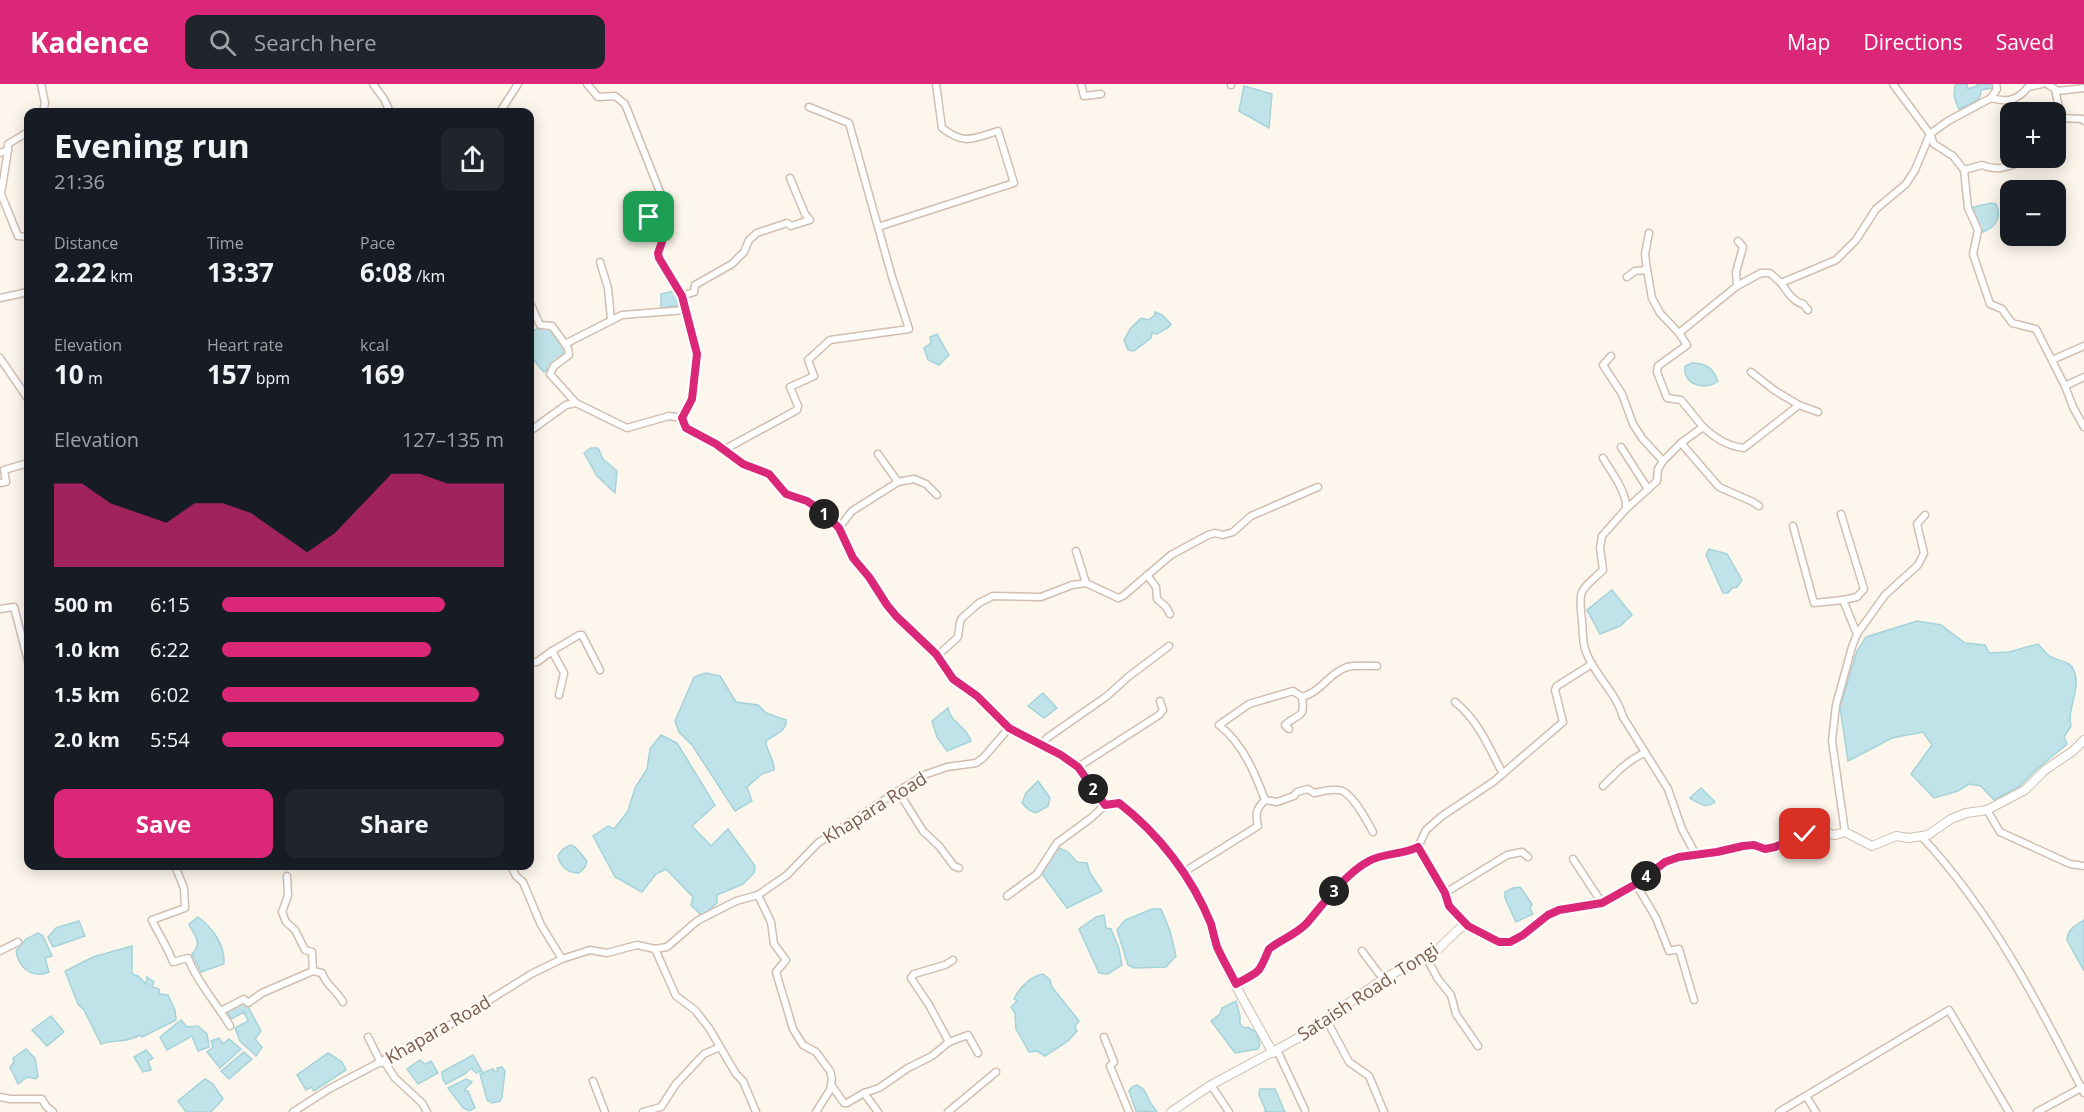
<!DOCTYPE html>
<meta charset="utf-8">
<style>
:root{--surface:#171b24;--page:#20242c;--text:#f1f3f6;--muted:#9ea1a6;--accent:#db2777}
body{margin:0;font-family:"Open Sans",sans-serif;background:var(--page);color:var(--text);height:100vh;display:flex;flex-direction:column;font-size:22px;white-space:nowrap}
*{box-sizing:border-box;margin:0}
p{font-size:20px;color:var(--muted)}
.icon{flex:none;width:33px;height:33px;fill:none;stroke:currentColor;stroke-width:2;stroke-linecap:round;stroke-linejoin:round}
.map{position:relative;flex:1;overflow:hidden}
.sheet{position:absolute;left:24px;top:24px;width:510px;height:762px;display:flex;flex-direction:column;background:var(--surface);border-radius:12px;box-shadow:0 3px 15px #0003}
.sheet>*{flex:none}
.tools{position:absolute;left:2000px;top:18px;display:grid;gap:12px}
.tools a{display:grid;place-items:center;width:66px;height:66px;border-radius:12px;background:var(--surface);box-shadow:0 3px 15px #0003;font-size:30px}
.pin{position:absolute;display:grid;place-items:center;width:51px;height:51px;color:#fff;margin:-26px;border-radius:12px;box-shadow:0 3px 9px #0006}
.km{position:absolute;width:30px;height:30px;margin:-15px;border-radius:50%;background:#222;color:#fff;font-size:16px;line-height:30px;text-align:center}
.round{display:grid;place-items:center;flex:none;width:63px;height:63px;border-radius:12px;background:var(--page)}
.headline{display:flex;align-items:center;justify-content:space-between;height:102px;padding:0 30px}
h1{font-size:33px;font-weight:700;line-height:45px}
.figures{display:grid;grid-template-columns:repeat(3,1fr);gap:9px;height:102px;padding:6px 30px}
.figures div{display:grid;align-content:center}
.figures b{font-size:26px;font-weight:700}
.figures small{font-size:16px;font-weight:400}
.figures p{font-size:16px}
.chart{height:168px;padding:12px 30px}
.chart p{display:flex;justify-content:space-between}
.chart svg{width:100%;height:108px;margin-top:6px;fill:var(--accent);opacity:.7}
.action{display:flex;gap:12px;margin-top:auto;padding:12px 30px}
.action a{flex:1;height:69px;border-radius:12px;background:var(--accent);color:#fff;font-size:24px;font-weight:700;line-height:69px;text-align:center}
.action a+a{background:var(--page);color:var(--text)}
ul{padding:0 30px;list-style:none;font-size:20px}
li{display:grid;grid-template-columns:96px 72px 1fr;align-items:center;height:45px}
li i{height:15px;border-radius:8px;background:var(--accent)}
header{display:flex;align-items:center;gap:36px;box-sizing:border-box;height:84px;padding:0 30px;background:var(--accent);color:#fff}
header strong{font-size:28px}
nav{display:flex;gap:33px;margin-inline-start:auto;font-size:21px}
.search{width:420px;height:54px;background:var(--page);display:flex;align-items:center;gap:15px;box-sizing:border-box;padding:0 21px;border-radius:12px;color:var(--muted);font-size:22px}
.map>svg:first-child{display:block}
.water{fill:#bfe3e8;stroke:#a5d3da;stroke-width:1.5}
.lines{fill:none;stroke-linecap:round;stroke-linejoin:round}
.minor-casing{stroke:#d1beb0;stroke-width:9}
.tertiary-casing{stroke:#d1beb0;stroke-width:10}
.minor{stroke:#fff;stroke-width:6}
.tertiary{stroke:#fff;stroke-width:8}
.route-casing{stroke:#fff;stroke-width:12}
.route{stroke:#db2777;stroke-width:8}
.labels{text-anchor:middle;stroke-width:4.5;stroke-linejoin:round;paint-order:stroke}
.street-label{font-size:18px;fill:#7a5c4d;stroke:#fffaf3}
</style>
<header>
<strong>Kadence</strong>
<div class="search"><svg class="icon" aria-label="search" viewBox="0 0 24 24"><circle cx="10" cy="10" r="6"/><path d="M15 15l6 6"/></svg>Search here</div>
<nav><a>Map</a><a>Directions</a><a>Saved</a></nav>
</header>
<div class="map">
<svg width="2084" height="1028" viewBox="0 0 2084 1028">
<rect width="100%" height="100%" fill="#fdf6ec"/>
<g class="water">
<path d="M1956,0H1967L1968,5L1977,2V0H1993L1994,4L1981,6C1982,19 1968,20 1959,25C1955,17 1952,9 1956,0Z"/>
<path d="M1244,2L1272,10L1269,44L1239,27Z"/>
<path d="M1991,119L1996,120C2002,133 1996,143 1983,148L1976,137L1973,123Z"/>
<path d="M678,206L682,222L666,223L661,226V210Z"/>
<path d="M1155,228L1162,231L1171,240L1169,243L1157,250L1152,249L1151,254L1134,267L1128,266L1124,256L1130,245L1141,234L1148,236L1155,231Z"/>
<path d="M548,242L568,267L563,273L544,288L530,272V247Z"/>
<path d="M937,250L949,271L939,281L928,276L924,264L931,259L930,253Z"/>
<path d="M1692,279C1706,279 1713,284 1718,297C1705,308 1682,300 1685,282Z"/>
<path d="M591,364H598L603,375L617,387L615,409L597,392L584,369Z"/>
<path d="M1709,465L1727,470L1742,496L1737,503L1732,504L1728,509H1723L1706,471Z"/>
<path d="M1612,506L1632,531L1620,542L1600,550L1587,526Z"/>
<path d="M1917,537L1941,541L1965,559L1985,561L1989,569L2009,568L2038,560C2042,564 2046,571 2051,573C2058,577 2067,576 2072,583C2084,602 2066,623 2071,642L2064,653L2067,660L2037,685L2020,702L1994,716L1981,702L1969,700L1958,707L1934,714L1911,690L1932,661L1923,648L1892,654L1848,677L1840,623L1857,567L1866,553Z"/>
<path d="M706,589L720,592L736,618L758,621L766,629L786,636C787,647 774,651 766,657C766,667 775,676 774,686L762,690L747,703L752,717L735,727L692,661L679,648L675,637L694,593Z"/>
<path d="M1043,609L1057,624L1044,634L1028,622Z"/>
<path d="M948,624C951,640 966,641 971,657L947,667L937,653L932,637Z"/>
<path d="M661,651L677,659L715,721L692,742L711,762L728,745L755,782L754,789L743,800L717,811V819L702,832L691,821L693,813L666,785L656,790L642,808L615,793L593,752L608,742L614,745L628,727L635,704L647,685L650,665Z"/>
<path d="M1038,697L1050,714L1048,722L1036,729L1029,726L1022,719L1026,709Z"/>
<path d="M1701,704L1715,718C1705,725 1700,720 1690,714Z"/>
<path d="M570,761L575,763L587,777L585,783L579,789C568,789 559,782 558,771L563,765Z"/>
<path d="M1059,764L1068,768L1077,778L1087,779L1090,789L1102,807L1067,824L1042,790L1053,768Z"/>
<path d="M1520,803L1532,820L1530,825L1533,830L1516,838L1505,814V808L1513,804Z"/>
<path d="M1152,825H1161L1170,847L1176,872L1166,883L1134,884L1128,881L1117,846L1125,836Z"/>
<path d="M1104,831L1106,844L1111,845L1119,865L1122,881L1108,890L1099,889L1079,845L1096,833Z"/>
<path d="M198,833C213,844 225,861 224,880L201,888L192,870C203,858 195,853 189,840Z"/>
<path d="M2084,836V887L2067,856C2067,846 2076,841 2084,836Z"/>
<path d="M79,837L85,852L53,863L48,853L56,844Z"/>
<path d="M38,849L43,852L52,872L45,874L49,888C32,895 19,884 16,867L26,855Z"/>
<path d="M132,862V890L138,892L146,900L147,893L154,898L152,903L159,905L160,910L168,911L175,926L176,936L142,953L140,951C127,959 115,955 101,960L84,926L78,920L65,887L93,873Z"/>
<path d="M1043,890L1050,896L1052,903L1079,937L1075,942L1077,947L1068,957L1045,972L1037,967L1029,968L1016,945L1015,929L1011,923L1017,917L1014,915C1019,904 1031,892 1043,890Z"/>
<path d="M1236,917L1240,932V940L1244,944L1248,943L1256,948L1260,960L1258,965L1235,969L1211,937L1220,930L1222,924Z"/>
<path d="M241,918L246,919L261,947L255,955L262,963L256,972L240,957L235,944L248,937L244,928L231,935L227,927Z"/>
<path d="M51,932L64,948L47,962L32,946Z"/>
<path d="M181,936L187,943L198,942L207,950L209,963L198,967L192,952L167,966L160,953Z"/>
<path d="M219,954L223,960L229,955L241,965L220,984L207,968L213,963L211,957Z"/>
<path d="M26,965L35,974L38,992L36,995L27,993L18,1000L10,983L14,978L13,974Z"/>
<path d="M146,966L153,974L148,977L151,986L143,988L134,973Z"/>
<path d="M244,968L252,975L229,995L221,987Z"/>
<path d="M328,969L342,978L346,986L314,1007L311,1003L306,1006L297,991Z"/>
<path d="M473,971L482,987L476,989L471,984L465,990L446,1000L443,996L442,988Z"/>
<path d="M420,976L425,980L431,977L438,989L418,1000L407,985Z"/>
<path d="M502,983L505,987L502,1013L500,1017L492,1019L487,1016L480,990L493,985L495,988L498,987L497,984Z"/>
<path d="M205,995L213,1000L223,1015L211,1028H186L178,1017Z"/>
<path d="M466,995L472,998L465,1005V1007H468L475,1024L469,1027L463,1024L448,1004Z"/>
<path d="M1137,1001C1145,1005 1146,1009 1149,1016C1151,1020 1155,1025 1157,1028L1136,1027L1129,1007L1132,1003Z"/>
<path d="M1260,1005H1275L1285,1028H1264L1266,1027L1259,1011Z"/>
</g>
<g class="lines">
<defs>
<g id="minor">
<path d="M41,0L45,19L43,28"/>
<path d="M373,0L384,15L390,28"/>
<path d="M587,0L598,13L615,12L625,20L660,108L647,127L662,158L658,169L659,174L682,212L697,270L692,315L683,334"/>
<path d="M1081,0L1084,12L1101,10"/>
<path d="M1893,0L1930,50L1934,60L1953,72L1964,86L1968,124L1978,146L1973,170L1990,220L2002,225L2012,239L2036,245L2065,302L2073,323L2084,343"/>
<path d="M2047,0L2058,7L2084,4"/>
<path d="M1231,1V0"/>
<path d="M2055,5L2061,34L2055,38"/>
<path d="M1991,14C2008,19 2018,16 2028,3L2042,0"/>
<path d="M500,28L518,0"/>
<path d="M2061,34L2082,35L2084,37"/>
<path d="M8,66L1,110L18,152L28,153"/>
<path d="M0,69L8,66V60L28,48"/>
<path d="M1964,86L1982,81C1998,88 2007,82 2023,78L2021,74"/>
<path d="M878,143L1014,99L998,47C973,55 964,61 942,44L936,0"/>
<path d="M600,178L608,204L611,235"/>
<path d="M1647,186L1645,170L1649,149"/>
<path d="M1627,193L1635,187L1647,186L1652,214L1660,229L1679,249L1687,261L1658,282L1657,288L1667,314L1681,316L1703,343L1681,359L1663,377L1658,385L1657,397L1626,425L1602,452L1600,464L1603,486C1580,508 1578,504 1582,536C1583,547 1582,558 1586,568C1595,592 1616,608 1623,633L1668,705L1682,745L1696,771"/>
<path d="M1781,199C1787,207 1793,218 1803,220L1808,226"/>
<path d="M1737,202L1736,188L1743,163L1738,157"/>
<path d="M682,212L694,208L695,201L732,180L744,168L749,156L757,149L787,139L791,142L810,136L805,130L790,94"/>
<path d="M0,214L28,208"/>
<path d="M530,219L540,241L552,242L568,264L569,271L554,282L550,290L576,319"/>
<path d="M1679,249L1737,202L1761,189H1770L1781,199L1836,176L1856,156L1876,125L1906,100L1915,86L1930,50L1948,37L1991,14L1997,5L1996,0"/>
<path d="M565,260L622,231L686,226"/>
<path d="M1611,272L1603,281L1622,310L1633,340L1642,354L1663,377"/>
<path d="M0,274L28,315"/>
<path d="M2052,276L2084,262"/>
<path d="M2065,302L2084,293"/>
<path d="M1799,321L1818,328"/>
<path d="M1703,343C1715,354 1727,362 1744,364L1799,321L1774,306L1751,288"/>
<path d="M530,347L566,321L576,319L627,344L669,332L683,334"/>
<path d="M1681,359L1719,403L1753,418L1759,422"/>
<path d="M1621,363L1648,405"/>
<path d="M726,367L729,363L797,326L798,322L790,303L814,292L808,276L830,256L909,245L892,193L849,39L809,23"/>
<path d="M878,370L898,398"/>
<path d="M1603,374C1611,388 1627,408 1626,424"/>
<path d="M0,399L6,398L4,386L28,379"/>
<path d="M1841,430L1864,505L1857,513L1843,516"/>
<path d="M1793,442L1814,519L1843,516L1857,550"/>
<path d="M839,444L852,427L898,398L914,395L926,400L937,411"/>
<path d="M1076,467L1086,499"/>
<path d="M1147,491L1156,503L1157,515L1166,523L1170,530"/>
<path d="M0,525L14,523L28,577"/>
<path d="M552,567L579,551H582L600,586"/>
<path d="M937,572L958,553L960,538L962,534L979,519L993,512L1041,513L1072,501L1086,499L1118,514L1123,512L1171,471L1208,451L1215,449L1223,451L1233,448L1251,432L1318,403"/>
<path d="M530,579L537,578L552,567L564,589L559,611"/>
<path d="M1455,618C1479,637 1489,664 1503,690"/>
<path d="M1289,645L1285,641C1300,628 1305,635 1302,613"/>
<path d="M1041,661L1047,654L1107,612L1128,593L1169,562"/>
<path d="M1078,683L1159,631L1163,626L1160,617"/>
<path d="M1603,702C1616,689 1627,677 1644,669"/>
<path d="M898,707L923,747L939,762L954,782L959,784"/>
<path d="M1265,716L1277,718L1294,712L1297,708L1308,705L1314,709C1321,708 1330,705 1338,706C1351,706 1367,737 1373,748"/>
<path d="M1987,726L2000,748L2070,780L2084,782"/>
<path d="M1845,748L1832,657L1836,621L1852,563L1857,550L1885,511L1918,481L1924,469L1917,440L1925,431"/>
<path d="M1922,753C1991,827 2039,920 2084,1009"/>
<path d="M1573,775L1602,819"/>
<path d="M175,782L184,804L185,824L152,836C159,851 167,862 173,878L188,874C197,898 217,920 230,942"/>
<path d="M511,782L516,792L523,798L541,841L562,875"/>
<path d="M1184,788L1258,742C1255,730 1256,725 1265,716C1255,689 1243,660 1219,641L1249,620L1293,607L1302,613C1321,608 1329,589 1347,583C1356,581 1368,582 1377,582"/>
<path d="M287,792L288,812L282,828L286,838L295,846L305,866L312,868L313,887"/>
<path d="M1636,800L1656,834L1669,867L1679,865L1694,916"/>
<path d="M1445,809L1507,771L1522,768L1528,773"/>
<path d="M758,811L771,838L774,860L786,876L776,888L793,945L803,961L816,968L830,987L832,995L830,1006L816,1028"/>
<path d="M1007,812L1037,790L1057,759L1091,734L1105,721"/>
<path d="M1468,841L1449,822L1445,809L1418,763L1426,746L1442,732L1493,698L1563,638L1555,606L1557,602L1592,580"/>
<path d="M655,865L676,912L695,926L709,944L736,990L743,997L756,1028"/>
<path d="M0,867L18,858"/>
<path d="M1362,867L1383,895"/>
<path d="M1426,873L1438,895L1451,911L1456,930L1478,962"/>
<path d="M1236,900L1262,884L1269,865C1280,856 1297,850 1307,839C1324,819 1346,789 1369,777C1383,769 1402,771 1418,763"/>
<path d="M221,927L244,915L248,919L262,909L313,887L322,889C325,900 337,907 343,918"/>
<path d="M1326,935L1349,978L1369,992L1384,1028"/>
<path d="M368,953L381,979"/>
<path d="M1104,953L1114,978L1110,982L1129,1028"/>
<path d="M949,958L929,921L911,894L914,890L945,881L953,876"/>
<path d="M1277,966L1305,1026"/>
<path d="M384,977L395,994L422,1019L427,1028"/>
<path d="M593,997L605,1028"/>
<path d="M1211,1001L1229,1028"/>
<path d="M832,1002L844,1019H847L864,1009L879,1004L908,984L932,972L949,958L968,951L978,969"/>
<path d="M864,1009L878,1028"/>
<path d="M1806,1012L1816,1028"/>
<path d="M0,1013L10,1015H42L46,1022L53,1028"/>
<path d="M293,1028L329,1005L443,945L533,889L562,875L590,866L607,869L637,861L655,865L667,863L697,837L736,817L758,811L787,791L818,759L898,707L924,691L947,683L976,679L983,674L1009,644L977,612L953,595L936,570L896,532L869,493L853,474L839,444L823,428L807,417L786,409L769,390L743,380L716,361L692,348L686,343L683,334"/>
<path d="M643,1028L661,1023L676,1000L704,970L720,963"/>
<path d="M948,1028L996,988"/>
<path d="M1779,1028L1949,926L2009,1028"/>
<path d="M2037,1028L2083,1003"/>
</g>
<g id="tertiary">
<path d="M1009,644L1061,671L1078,683L1105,721L1119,719C1159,750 1191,793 1210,840C1213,847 1214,855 1217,862C1232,899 1254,934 1273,969"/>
<path d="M1171,1028L1211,1001L1300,953L1383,895L1436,867L1460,844L1468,841L1499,858H1510L1523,851L1548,831L1559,826L1602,819L1636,800L1665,778L1679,773L1717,768L1743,762L1754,761L1765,765L1775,763L1813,746L1835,751L1845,748L1872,762L1896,752L1909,754L1928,751L1951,735L1966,729L1987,726L2025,706L2045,686L2073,667L2084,656"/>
</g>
</defs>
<use href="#minor" class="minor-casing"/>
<use href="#tertiary" class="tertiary-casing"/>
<use href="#minor" class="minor"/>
<use href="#tertiary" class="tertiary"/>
</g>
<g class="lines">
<defs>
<path id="route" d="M649,133L660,149L662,158L658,169L659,174L682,212L697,270L692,315L682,334L686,344L716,360L743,380L769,390L786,410L807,417L823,428L839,444L853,474L869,493L887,521L896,532L936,570L953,595L977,612L1009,644L1061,671L1078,683L1105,721L1119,719C1159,750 1192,793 1211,840C1213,848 1215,856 1217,863C1223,876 1230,888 1236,900C1261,886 1258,891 1269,865C1280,856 1297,850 1307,839C1324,819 1346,789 1369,777C1383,769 1402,771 1418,763L1445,809L1449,822L1468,842L1499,858H1510L1523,851L1548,831L1559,826L1602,819L1636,800L1665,778L1679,773L1717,768L1743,762L1754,761L1765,765L1775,763L1805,750"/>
</defs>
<use href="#route" class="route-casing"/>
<use href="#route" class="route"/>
</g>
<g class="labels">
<g class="street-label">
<text transform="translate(875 724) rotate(-32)" y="6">Khapara Road</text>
<text transform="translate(1368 908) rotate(-33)" y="6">Sataish Road, Tongi</text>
<text transform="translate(438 946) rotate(-30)" y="6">Khapara Road</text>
</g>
</g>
</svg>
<div class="tools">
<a>+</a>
<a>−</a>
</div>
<div class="pin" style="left:649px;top:133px;background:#1e9e55"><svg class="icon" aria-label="arrive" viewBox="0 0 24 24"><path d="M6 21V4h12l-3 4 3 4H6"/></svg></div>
<div class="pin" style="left:1805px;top:750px;background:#d93025"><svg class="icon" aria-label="check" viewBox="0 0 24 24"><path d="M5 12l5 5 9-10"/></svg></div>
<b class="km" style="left:824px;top:430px">1</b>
<b class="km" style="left:1093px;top:705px">2</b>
<b class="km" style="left:1334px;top:807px">3</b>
<b class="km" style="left:1646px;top:792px">4</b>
<section class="sheet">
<div class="headline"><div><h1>Evening run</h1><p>21:36</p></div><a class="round"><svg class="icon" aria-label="share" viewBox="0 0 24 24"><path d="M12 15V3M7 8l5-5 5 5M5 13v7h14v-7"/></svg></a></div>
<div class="figures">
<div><p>Distance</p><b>2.22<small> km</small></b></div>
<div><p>Time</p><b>13:37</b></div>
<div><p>Pace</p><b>6:08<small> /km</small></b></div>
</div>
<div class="figures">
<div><p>Elevation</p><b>10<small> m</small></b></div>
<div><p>Heart rate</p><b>157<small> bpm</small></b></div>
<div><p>kcal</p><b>169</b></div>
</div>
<div class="chart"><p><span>Elevation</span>127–135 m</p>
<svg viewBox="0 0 160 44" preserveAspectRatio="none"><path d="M0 44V10L10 10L20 18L30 22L40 26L50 18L60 18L70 22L80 30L90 38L100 30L110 18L120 6L130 6L140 10L150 10L160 10V44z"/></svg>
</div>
<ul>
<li><b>500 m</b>6:15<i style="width:79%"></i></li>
<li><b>1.0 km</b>6:22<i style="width:74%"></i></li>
<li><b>1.5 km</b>6:02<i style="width:91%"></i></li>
<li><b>2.0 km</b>5:54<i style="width:100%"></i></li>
</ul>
<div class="action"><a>Save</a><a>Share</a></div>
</section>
</div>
